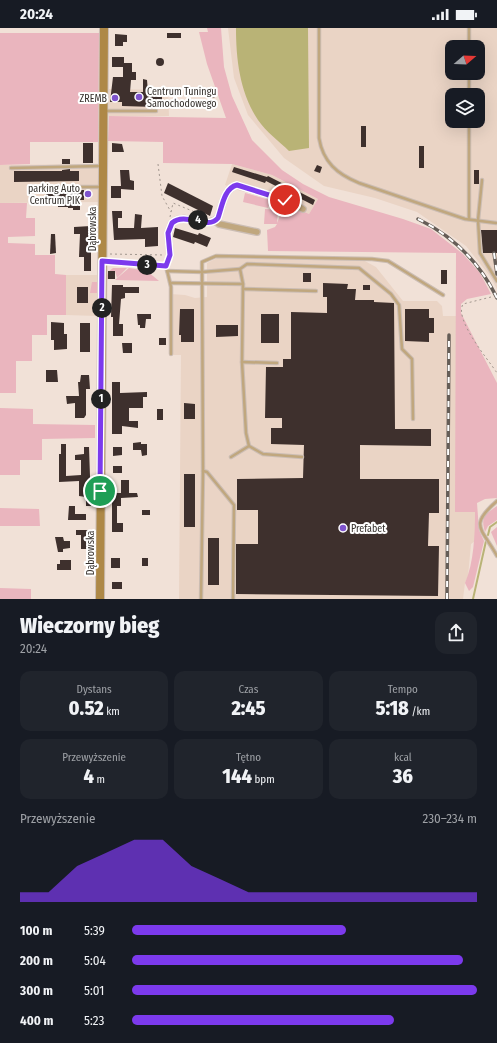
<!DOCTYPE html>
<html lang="pl">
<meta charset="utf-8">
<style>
:root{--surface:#171b24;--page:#20242c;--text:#f1f3f6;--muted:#9ea1a6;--accent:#7c3aed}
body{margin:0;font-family:"Fira Sans Condensed",sans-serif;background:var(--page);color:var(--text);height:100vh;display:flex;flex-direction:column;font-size:15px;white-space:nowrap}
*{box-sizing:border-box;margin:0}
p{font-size:13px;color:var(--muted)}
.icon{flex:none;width:22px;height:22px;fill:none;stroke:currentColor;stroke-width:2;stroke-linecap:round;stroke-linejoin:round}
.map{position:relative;height:571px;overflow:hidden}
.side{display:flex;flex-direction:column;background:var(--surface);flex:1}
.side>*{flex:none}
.needle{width:26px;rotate:71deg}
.fabs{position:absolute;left:445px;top:12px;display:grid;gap:8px}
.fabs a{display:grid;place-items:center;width:40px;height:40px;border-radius:8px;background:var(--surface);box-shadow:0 4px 16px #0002;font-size:20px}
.pin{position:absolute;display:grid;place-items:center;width:34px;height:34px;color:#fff;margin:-17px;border:2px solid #fff;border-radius:50%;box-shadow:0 1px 4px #0007}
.km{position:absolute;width:20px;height:20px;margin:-10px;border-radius:50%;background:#222;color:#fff;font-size:11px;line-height:20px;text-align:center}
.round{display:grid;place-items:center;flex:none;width:42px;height:42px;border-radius:12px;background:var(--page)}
.overview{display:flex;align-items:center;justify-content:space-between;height:68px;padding:0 20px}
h1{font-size:22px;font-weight:800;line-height:30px}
.stats{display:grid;grid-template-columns:repeat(3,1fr);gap:6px;height:68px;padding:4px 20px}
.stats div{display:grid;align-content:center;border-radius:10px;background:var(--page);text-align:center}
.stats b{font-size:20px;font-weight:800}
.stats small{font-size:11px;font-weight:400}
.stats p{font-size:11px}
.chart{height:112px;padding:8px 20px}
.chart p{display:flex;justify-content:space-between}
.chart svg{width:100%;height:72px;margin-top:4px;fill:var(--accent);opacity:.7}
ul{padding:0 20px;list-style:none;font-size:13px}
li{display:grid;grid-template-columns:64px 48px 1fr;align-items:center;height:30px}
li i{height:10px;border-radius:5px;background:var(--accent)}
.status{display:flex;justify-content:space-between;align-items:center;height:28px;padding:0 20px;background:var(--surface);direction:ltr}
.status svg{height:11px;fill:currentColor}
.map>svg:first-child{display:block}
.built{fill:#ead4c5;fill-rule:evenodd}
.green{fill:#eab5be}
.water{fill:#b9b376}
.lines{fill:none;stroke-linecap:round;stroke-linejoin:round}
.stream{stroke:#b9b376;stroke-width:2}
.building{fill:#3e302d}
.lane-casing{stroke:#cbbdb4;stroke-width:4.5}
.street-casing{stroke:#cbbdb4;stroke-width:8}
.secondary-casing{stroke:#cbbdb4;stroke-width:10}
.path{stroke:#a1968e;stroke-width:1;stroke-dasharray:2 3;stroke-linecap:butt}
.lane{stroke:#c0a77e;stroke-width:2.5}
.street{stroke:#c0a77e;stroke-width:5.5}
.secondary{stroke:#ae8846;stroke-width:8}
.rail-casing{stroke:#655d57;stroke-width:3.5}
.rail{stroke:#fff;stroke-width:2;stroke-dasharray:6;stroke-linecap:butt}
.route-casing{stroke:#fff;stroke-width:8}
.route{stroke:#7c3aed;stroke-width:5}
.poi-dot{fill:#7e53cc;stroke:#fff;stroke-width:1.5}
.labels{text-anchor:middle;stroke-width:4;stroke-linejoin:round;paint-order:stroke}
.poi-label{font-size:10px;fill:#332e2a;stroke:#fff;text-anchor:start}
.street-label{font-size:10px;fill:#332e2a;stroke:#fff}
</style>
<div class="status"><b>20:24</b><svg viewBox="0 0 49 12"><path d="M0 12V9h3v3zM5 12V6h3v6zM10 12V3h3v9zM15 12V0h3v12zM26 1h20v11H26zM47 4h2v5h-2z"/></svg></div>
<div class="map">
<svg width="497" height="571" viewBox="0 0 497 571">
<rect width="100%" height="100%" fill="#f1e1d7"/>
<g class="built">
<path d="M228,0H497V261L489,247L466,218L417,184L375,170L324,158L284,130L248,87L234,50ZM452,19H478V45H452ZM452,67H478V93H452Z"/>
<path d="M109,61L168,62L169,88H109Z"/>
<path d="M99,136V174L0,175V137Z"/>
<path d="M232,136L272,147L318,171L309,186L285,175L234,161L225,157Z"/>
<path d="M217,230L363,232L376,239L403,273H437L442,278L443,288H457L456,484L475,483V513L471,516L468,548L465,555L463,571H179L181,327H170V266L185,267L195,270L207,269V235Z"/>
<path d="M66,247H97V288L66,287Z"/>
</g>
<g class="green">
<path d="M207,0H221L224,39L232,68L252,112L282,142L303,156L329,169L403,191L431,201L463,226L480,245L491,266L467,271L461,276V285L497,355V470L485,471L477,475L479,502L484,513L473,559L469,563L465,555C474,535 475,505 475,484H455L456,225L268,223L267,202L275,199L277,196H264L265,181L278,182L277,195L285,175L309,186L318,171L272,147L232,136L163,135V114L108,113L109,88L226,90L207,36L199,4H208Z"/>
<path d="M0,5H99L98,114H30V136L0,137Z"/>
<path d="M245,165L270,172L268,180L243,174Z"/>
<path d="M0,175H27L26,190H35V208L8,209V215L35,216V227H55V246L66,247V287H47V307H32V333H16V365H0Z"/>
<path d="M113,240H127L117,250L115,243H109L108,251H106L108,244Z"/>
<path d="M129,240L147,243L159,253L115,252Z"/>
<path d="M92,254H97V265H90Z"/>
<path d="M0,380L33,381V396L95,397V410L42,411V432H20V447H0Z"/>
<path d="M497,478V492L488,498L485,504C480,488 486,486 497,478Z"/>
<path d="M0,480L39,481L40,498H0Z"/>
<path d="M497,499V518L491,504Z"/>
<path d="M0,560L31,561V571H0Z"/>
</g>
<path class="water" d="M236,0H308L309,120L289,123C279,113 266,104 258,92C240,65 236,32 236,0Z"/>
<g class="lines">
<g class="stream">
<path d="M488,507L490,499L497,494"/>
<path d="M473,571L486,513"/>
</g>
</g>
<g class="building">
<rect x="167" y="5" width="14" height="5"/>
<path d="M115,6L127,7V14H123V18H115Z"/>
<path d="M112,29H124V35H132V44H136V52H131L130,64H143V51L147,52L148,64H156V68H162V76H155V79L122,78V74H110L113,49H123V39H112Z"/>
<circle cx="160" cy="34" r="4"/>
<circle cx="213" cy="66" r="3.5"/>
<rect x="361" y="98" width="5" height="21"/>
<rect x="83" y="115" width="10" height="20"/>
<path d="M112,115L122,116L124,124H112Z"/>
<rect x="419" y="118" width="5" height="22"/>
<rect x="62" y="131" width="8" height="5"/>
<path d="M317,137L322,139L320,145L314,143Z"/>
<path d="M234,139L267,149L268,148L315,172L313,177L266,153L265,155L232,144Z"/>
<path d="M70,141V143H79V153L14,154V143H62V142Z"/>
<path d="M120,142H129L130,152L134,153V162L121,161V170H111V158H121Z"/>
<rect x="474" y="142" width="5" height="14"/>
<path d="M168,155L213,178L210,188L164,165Z"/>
<path d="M77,162H84V172H80V182H73V180H68V179H58V172H46V164H77Z"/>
<path d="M112,183H122V190H118V200H134L135,186L142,187L141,200L158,199V218L145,219V211L114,212Z"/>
<path d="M91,198V243H84V229H79L80,206H74V199Z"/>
<path d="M175,200L198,207L199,205L211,210L207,219L195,214L194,216L173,209Z"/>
<path d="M481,202H497V225H483Z"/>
<path d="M51,206H55L56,225L50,226Z"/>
<rect x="441" y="242" width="6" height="14"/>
<rect x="108" y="243" width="7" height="8"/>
<rect x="303" y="245" width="8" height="9"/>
<path d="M323,255L348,256L347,261H356L355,272H374V274L394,275L395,401H431V418L360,417V451H439V485H429L428,518H439L438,568L236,566V516H258V482H237V451L303,450L304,417L271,416V400H282V390H265L266,339H283V331H291V284L327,285V269H323Z"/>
<path d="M112,257H123V259H139V265H125V270L121,271L119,296H123V308H113V289H111Z"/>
<rect x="363" y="257" width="7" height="5"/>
<rect x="77" y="259" width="11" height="16"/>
<path d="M180,281H194V314H181V307H179Z"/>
<path d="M405,281H429V290H434V305H429V314L405,313Z"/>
<path d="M137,286H151V291H146L145,300H140V297H138Z"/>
<rect x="261" y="286" width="18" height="29"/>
<path d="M51,294L64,295V306H67V321L54,322V312H51Z"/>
<rect x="80" y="295" width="10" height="29"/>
<path d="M216,297H238V308L216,309Z"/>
<rect x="159" y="310" width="7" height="7"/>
<path d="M122,315H132V325H123Z"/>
<path d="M46,342H57L58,354H46Z"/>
<path d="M81,347H89L90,361H86V387L84,390H75V375L67,376L66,368H79L78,354H80Z"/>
<path d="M112,354H120V365L147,364V369H143V380H129V393H138V400L122,398V406H112Z"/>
<path d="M184,375L195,376V391H184Z"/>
<rect x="157" y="381" width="6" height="11"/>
<path d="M141,414V416H147V427L142,428L141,422H133V415Z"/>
<path d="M61,416H66V448L81,447V432H75V427L84,426V419H89L91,478H86V469L79,468V453L59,454V426H61Z"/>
<path d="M113,419H122V427L113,428Z"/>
<rect x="113" y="438" width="9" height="7"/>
<rect x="184" y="446" width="11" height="53"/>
<path d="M121,452H129V465H137L138,469L121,470V478H117V495H123V504H112V465H121Z"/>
<path d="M69,478H75V486H86V492H68Z"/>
<rect x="142" y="482" width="8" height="5"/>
<path d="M76,502H90V521H81V507H76Z"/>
<path d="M55,509H63L64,513H70V520L63,521V524H58Z"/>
<rect x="208" y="510" width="11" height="47"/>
<rect x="111" y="530" width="9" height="10"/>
<rect x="142" y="530" width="6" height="8"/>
<path d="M60,532H71V542H57V536H60Z"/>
<rect x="112" y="554" width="10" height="7"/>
</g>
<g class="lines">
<defs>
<g id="lane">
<path d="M319,0V110C323,134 337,146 359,155L465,191L496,195"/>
<path d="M469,0V19"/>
<path d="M469,45V67"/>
<path d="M106,83H156"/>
<path d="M469,93V191"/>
<path d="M11,140L102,138"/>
<path d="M482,152L478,192L480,225L497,253"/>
<path d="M46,159H102"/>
<path d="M105,233L166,238L170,228"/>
<path d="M166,238L171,259V326"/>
<path d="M167,243L202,244L240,241"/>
<path d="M171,255L243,256"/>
<path d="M243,261L316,263"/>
<path d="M242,334L277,335"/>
<path d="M249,418L263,426L302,429"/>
<path d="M231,429L249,418L246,405L242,334L243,256L240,241L247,236L359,240L391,266L399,277L402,321L412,331L413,391"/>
<path d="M497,473C468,498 482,500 497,528"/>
<path d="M201,571L203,443"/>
<path d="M233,571L234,477L207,444L203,443L202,234L216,228L372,231L388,233L443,267"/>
</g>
<g id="street">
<path d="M215,193L219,196L257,204"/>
<path d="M170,227L168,205L172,195C186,183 207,202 218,190C222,179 224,160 237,157L285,172L303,181"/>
</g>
<path id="secondary" d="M100,571L104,0"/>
</defs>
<use href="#lane" class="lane-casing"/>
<use href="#street" class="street-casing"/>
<use href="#secondary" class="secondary-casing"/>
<g class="path">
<path d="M158,136L162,168L171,184"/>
<path d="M170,189L173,175L202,187"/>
<path d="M110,226L164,227"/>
<path d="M491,269L463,276C454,292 488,331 497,345"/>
</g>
<use href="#lane" class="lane"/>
<use href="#street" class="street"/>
<use href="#secondary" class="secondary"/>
<defs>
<g id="rail">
<path d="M418,191C453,208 480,235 497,270"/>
<path d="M494,225L497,246"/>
<path d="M447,571L449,307"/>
</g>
</defs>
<use href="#rail" class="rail-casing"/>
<use href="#rail" class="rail"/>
</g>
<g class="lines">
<defs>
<path id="route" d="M100,463L102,233L166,238L170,227L168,205L172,195C186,183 207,203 218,190C222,179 224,160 237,157L285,172"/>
</defs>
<use href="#route" class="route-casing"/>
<use href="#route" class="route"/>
</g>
<g class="poi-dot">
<circle cx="139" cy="69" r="4"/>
<circle cx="115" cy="70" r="4"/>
<circle cx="88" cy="166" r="4"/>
<circle cx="343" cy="500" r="4"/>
</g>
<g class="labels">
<g class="poi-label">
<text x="147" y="67">Centrum Tuningu<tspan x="147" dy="12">Samochodowego</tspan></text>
<text x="107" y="74" text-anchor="end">ZREMB</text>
<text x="80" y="164" text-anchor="end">parking Auto<tspan x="80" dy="12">Centrum PIK</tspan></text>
<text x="351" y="504">Prefabet</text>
</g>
<g class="street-label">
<text transform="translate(92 201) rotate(-90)" y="4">Dąbrowska</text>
<text transform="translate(90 525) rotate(-90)" y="4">Dąbrowska</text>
</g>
</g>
</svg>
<div class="fabs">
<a><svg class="needle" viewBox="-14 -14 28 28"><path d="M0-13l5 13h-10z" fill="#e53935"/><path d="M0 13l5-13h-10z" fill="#9ea1a6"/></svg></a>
<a><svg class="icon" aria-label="layers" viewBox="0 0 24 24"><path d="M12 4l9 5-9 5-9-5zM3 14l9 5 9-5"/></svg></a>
</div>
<div class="pin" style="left:100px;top:463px;background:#1e9e55"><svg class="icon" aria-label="arrive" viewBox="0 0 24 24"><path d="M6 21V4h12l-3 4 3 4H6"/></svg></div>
<div class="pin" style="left:285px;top:172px;background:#d93025"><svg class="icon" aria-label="check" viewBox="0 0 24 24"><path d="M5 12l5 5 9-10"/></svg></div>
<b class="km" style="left:101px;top:371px">1</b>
<b class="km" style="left:102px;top:280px">2</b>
<b class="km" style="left:147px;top:237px">3</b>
<b class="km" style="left:198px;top:192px">4</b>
</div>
<section class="side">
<div class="overview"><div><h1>Wieczorny bieg</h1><p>20:24</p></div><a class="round"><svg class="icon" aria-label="share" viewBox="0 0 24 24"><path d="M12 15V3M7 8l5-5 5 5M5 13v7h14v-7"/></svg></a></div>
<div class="stats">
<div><p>Dystans</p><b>0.52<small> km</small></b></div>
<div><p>Czas</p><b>2:45</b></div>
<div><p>Tempo</p><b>5:18<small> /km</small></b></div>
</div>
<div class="stats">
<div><p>Przewyższenie</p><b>4<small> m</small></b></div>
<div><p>Tętno</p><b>144<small> bpm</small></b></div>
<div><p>kcal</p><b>36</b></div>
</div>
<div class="chart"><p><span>Przewyższenie</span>230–234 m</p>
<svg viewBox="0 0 160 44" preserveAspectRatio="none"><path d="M0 44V38L10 38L20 22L30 14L40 6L50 6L60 22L70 30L80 38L90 38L100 38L110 38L120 38L130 38L140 38L150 38L160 38V44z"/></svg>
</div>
<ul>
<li><b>100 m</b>5:39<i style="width:62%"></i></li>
<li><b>200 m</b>5:04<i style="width:96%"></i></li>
<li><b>300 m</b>5:01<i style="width:100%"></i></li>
<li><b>400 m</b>5:23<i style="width:76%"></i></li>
</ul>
</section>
